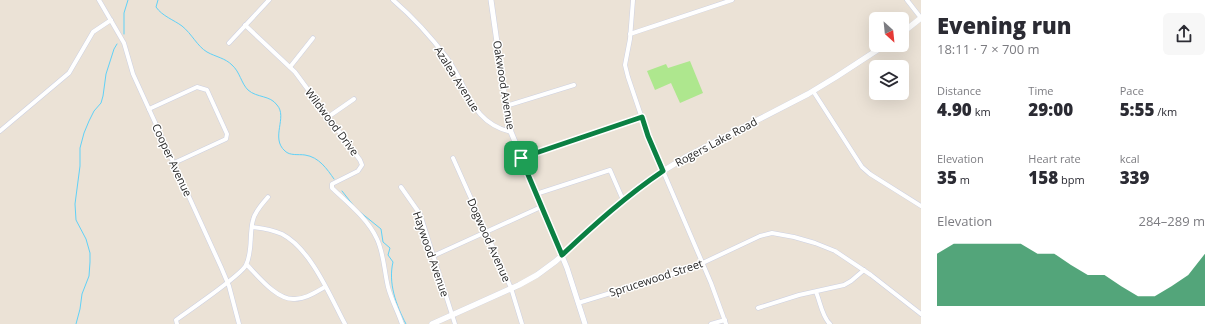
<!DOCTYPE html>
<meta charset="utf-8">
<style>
:root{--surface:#fff;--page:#f7f7f7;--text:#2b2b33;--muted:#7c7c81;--accent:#0b8043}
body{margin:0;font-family:"Open Sans",sans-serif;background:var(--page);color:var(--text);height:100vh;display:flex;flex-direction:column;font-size:15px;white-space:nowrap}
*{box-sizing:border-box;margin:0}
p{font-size:13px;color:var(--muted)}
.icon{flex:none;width:22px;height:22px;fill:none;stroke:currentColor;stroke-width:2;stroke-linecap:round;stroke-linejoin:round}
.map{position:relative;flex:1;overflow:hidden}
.details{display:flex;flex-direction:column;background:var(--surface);width:300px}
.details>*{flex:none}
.needle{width:26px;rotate:153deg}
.fabs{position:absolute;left:869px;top:12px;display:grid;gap:8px}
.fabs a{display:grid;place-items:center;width:40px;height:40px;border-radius:6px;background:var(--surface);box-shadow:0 4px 16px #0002;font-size:20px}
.pin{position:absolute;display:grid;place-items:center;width:34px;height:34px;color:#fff;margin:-17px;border-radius:8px;box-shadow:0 2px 6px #0006}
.round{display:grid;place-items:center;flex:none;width:42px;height:42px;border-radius:6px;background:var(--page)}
.summary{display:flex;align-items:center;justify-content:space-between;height:68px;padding:0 16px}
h1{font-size:22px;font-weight:800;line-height:30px}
.stats{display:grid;grid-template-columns:repeat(3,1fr);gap:6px;height:68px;padding:4px 16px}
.stats div{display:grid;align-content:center}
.stats b{font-size:17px;font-weight:800}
.stats small{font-size:11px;font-weight:400}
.stats p{font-size:11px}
.chart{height:112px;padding:8px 16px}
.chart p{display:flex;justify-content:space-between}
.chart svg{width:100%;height:72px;margin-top:4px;fill:var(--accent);opacity:.7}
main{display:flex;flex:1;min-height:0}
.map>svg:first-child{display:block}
.green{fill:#aee78e}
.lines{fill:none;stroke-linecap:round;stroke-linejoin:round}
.stream{stroke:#60d1f7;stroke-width:1}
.minor-casing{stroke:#ccd0e2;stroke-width:5}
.tertiary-casing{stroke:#ccd0e2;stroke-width:6}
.secondary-casing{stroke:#ccd0e2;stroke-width:6}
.minor{stroke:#fff;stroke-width:4}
.tertiary{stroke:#fff;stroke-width:5}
.secondary{stroke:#fff;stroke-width:5.5}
.route-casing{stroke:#fff;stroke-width:8}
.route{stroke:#0b8043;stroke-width:5}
.labels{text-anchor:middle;stroke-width:3;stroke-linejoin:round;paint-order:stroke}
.street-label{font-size:11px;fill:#272727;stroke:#fff}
</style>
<main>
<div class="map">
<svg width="921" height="324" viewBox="0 0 921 324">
<rect width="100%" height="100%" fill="#ebe2d6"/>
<path class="green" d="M690,61L703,93L680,103L671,83L655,90L647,71L666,64L668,68Z"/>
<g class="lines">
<g class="stream">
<path d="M158,0L156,7C162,16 174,20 182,26C192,34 197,46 207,52C216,57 225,58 232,65C240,72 241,83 248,90C257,98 270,95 277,105C288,117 270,138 285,151C290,156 298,154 305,155C319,157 327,169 334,179"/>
<path d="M124,34V13L128,0"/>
<path d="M342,191L353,205"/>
<path d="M360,212L381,229L383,242L390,248L388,255L393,262C388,283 396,305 406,324"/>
<path d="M76,324L80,309L82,294L89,276L90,262V253L86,239L76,220L75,204L80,166V148L84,133L89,121L94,111L101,103L103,96L106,74L114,49L117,44"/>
</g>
<defs>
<g id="minor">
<path d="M99,0L124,43L133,74L221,267L229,286L239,324"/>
<path d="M393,0C413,17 431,37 447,58C469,88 470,122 511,132"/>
<path d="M633,0L630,39L625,65L628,77L648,136L711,283L726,324"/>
<path d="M907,0L921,18"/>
<path d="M245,25L295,72L360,160L362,165L358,171L332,184V188C348,203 368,219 377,239C384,254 384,270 388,287C391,299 398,312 402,324"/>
<path d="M630,34L732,0"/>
<path d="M229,43L269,0"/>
<path d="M290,67L313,38"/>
<path d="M813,91L862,167L870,174L921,206"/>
<path d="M506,106L574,85"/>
<path d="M149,109L197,87L207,90L227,134L226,139L174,163"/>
<path d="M328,117L354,99"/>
<path d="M0,131L69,73L93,32L111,20"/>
<path d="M453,158L511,288L522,324"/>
<path d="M521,158L642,117"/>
<path d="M401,187L420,214L455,324"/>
<path d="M536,194L610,170L623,200"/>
<path d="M252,227C262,228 273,230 282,234C311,249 330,296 345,324"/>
<path d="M433,256L541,207"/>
<path d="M247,265C258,276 276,299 293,299C304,300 316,292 325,287"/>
<path d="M816,292C820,301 822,317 830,324"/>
<path d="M578,303L692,268L760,236L772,233L794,237L815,243L835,251L871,275L921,314"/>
<path d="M758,308L799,295L844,285L851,281L864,270"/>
<path d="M177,324L176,320C188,311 242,275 246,265C253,251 249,234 253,220C255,211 263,203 268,197"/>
<path d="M711,324L725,320"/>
</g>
<path id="tertiary" d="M491,0L506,106L511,132L567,268L585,324"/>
<g id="secondary">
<path d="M902,33L921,18"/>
<path d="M432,324L519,285L537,275L556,261L619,203L640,186L663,171L686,157L808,94L836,77L885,45"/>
</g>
</defs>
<use href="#minor" class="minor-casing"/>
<use href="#tertiary" class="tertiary-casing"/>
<use href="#secondary" class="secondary-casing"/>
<use href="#minor" class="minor"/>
<use href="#tertiary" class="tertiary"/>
<use href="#secondary" class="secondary"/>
</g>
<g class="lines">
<defs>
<path id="route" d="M642,117L648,136L663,171C626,196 594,225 562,255L521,158Z"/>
</defs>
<use href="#route" class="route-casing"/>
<use href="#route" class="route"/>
</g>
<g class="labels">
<g class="street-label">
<text transform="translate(457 79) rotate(58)" y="4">Azalea Avenue</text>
<text transform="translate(504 85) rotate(81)" y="4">Oakwood Avenue</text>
<text transform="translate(332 122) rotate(53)" y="4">Wildwood Drive</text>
<text transform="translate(716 142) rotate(-28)" y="4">Rogers Lake Road</text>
<text transform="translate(172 160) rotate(65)" y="4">Cooper Avenue</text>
<text transform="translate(489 240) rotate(66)" y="4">Dogwood Avenue</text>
<text transform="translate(431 254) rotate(71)" y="4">Haywood Avenue</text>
<text transform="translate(656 278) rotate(-18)" y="4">Sprucewood Street</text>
</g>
</g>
</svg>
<div class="fabs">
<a><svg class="needle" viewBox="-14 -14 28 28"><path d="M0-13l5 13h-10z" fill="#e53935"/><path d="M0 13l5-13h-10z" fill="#7c7c81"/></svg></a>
<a><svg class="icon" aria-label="layers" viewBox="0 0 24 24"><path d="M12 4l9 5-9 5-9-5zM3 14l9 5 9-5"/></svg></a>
</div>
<div class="pin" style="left:521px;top:158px;background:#1e9e55"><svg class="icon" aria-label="arrive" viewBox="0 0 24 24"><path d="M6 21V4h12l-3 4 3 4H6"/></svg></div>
</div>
<section class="details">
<div class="summary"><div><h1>Evening run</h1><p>18:11 · 7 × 700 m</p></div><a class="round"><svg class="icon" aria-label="share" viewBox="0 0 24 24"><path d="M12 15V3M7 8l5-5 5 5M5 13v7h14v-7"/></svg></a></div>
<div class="stats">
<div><p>Distance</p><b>4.90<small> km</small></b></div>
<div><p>Time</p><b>29:00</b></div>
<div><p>Pace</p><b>5:55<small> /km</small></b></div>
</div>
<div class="stats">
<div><p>Elevation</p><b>35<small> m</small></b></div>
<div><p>Heart rate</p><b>158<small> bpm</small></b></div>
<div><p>kcal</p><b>339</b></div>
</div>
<div class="chart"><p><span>Elevation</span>284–289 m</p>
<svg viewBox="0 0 160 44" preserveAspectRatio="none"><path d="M0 44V12L10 6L20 6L30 6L40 6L50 6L60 12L70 12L80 19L90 25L100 25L110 32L120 38L130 38L140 32L150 25L160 12V44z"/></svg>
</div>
</section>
</main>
